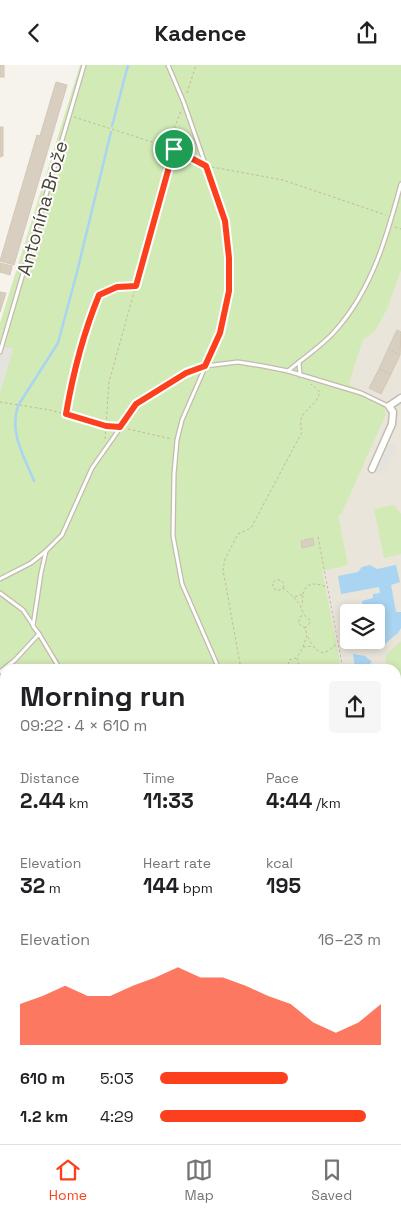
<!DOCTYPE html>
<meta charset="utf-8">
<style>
:root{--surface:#fff;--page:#f6f6f6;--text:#202124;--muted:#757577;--line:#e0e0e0;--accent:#fc3f1d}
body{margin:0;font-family:"Space Grotesk",sans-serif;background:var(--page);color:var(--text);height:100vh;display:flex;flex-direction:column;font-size:19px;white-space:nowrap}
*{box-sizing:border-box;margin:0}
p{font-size:16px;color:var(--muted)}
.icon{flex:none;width:28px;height:28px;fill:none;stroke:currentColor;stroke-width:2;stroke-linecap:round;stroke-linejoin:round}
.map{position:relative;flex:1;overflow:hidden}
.drawer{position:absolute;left:0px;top:599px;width:401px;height:481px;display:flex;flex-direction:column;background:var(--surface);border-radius:15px 15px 0 0;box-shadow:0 2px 8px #0003}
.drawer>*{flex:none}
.buttons{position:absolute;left:340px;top:539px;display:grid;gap:10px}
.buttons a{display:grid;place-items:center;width:45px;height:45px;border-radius:5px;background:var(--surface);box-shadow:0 2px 8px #0003;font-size:25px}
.pin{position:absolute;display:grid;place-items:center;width:42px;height:42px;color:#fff;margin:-21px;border:2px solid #fff;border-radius:50%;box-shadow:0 1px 5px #0007}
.round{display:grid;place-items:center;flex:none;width:52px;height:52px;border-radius:5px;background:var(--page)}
.summary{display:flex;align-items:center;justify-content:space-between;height:85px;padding:0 20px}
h1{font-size:28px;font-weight:700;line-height:38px}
.metrics{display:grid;grid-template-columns:repeat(3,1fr);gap:8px;height:85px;padding:5px 20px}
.metrics div{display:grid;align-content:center}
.metrics b{font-size:21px;font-weight:700}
.metrics small{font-size:14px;font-weight:400}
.metrics p{font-size:14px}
.chart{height:140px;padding:10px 20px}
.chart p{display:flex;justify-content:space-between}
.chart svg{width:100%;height:90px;margin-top:5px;fill:var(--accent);opacity:.7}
ul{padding:0 20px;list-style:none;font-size:16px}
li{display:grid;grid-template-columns:80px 60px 1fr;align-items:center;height:38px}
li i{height:12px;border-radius:6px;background:var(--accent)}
header{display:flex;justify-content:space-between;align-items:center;height:65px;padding:0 20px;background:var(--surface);font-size:22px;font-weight:700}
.tabs{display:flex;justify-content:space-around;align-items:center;height:70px;border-top:1px solid var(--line);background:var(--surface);font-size:14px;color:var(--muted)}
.tabs a{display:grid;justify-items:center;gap:2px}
.tabs .on{color:var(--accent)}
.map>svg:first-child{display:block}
.residential{fill:#eae5da;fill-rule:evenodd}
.green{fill:#d2eab5}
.parking{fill:#e5e3e0}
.water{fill:#a9d4f2}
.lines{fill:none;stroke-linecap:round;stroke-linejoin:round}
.stream{stroke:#a9d4f2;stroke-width:2.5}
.building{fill:#d8cfc1;stroke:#d3c7b4}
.lane-casing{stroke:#c2bbae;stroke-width:5.5}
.street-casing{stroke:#c2bbae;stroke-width:9}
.path{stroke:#c4b79f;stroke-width:1;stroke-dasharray:2.5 2.5;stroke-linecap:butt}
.lane{stroke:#fff;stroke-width:3}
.street{stroke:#fff;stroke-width:6}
.route-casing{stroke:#fff;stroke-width:10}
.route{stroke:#fc3f1d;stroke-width:6}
.labels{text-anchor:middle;stroke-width:4;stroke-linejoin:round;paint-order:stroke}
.street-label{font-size:19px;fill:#4b4439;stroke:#fff}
</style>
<header><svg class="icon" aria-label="back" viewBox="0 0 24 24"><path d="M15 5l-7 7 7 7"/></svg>Kadence<svg class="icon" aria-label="share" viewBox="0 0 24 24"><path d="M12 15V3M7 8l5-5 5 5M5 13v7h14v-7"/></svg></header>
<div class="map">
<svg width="401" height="1079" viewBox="0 0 401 1079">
<rect width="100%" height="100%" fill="#f6f3ec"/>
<path class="residential" d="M401,206V1079H0V695L5,717V1075H396V604H251L382,336L349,319L363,275L375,266L387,245ZM349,548H376V575H349Z"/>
<g class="green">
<path d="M80,0H401V206L387,245L375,266L363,275L349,319L382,336L386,349L341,450H338L348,500L322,506L341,604H5V717L0,695V258Z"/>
<path d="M394,440L401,449V489L384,493L374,444Z"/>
<path d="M401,576V616L396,617V604H387L385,591Z"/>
<path d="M401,724V776L396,777V725Z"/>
<path d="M192,1075H232L233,1079H193Z"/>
</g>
<g class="parking">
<path d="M2,281L13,284L0,328V287Z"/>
<path d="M390,378L397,381L383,410L376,406Z"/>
</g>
<g class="water">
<path d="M370,500L377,504L396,500L400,517L391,520L396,547H401V563L398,568L387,577L383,583H380L376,579L362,575H376V548L355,547L354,542L362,540V536L373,533V529L380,528L379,522L341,529L338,511L358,507L362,502Z"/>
<path d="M353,589L365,591L372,597L366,602L367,604H355Z"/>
</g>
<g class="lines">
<g class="stream">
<path d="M112,61L128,0"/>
<path d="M19,339L58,278L77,207L111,67"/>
<path d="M18,341C9,368 24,391 34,416"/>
</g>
</g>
<g class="building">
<rect x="0" y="0" width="4" height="12"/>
<path d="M56,17L67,20L14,200L0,196L37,70L40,71Z"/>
<path d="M0,62H3V91L0,92Z"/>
<path d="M0,198L12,201L10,210L0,207Z"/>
<path d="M0,227L6,228L0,247Z"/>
<path d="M397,265L401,267L400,290L388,284Z"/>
<path d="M388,284L400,290L391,309L379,304Z"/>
<path d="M379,304L391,309L381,329L369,323Z"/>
<path d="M313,473L314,480L302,483L301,476Z"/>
<path d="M401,630V642L396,643V631Z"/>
<path d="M5,791V803L0,804V792Z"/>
<path d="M396,791L401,816L396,818Z"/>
<path d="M401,817V875L398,876L396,818Z"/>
<path d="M400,976L401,1037L397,1038L396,977Z"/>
<path d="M5,1003V1014L1,1015L0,1004Z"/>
<path d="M158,1075H170L171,1079H158Z"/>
<path d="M320,1075H337V1077L321,1079Z"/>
</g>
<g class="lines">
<defs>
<g id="lane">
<path d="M168,0L184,38L225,156L229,193V226L220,268L182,355L177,375L174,409L173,471L182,519L219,604"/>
<path d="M0,287L84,0"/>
<path d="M299,297L300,310"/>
<path d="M288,306C303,293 322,281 335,266C372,225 387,171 401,119"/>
<path d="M0,514L31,498L46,486L62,470L92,403L137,339L185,308L205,301L238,297L263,301L288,306L361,328L388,341"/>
<path d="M0,528L23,545L33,560"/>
<path d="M39,569L33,561L41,508L46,486"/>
<path d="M0,607L15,595L39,569L60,604"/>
<path d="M396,702L401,701"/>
<path d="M396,721L401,720"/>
</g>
<g id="street">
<path d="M372,404L392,359L393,347L389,341L401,333"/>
<path d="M0,743L5,744"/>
<path d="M0,813L5,812"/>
<path d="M0,855L5,856"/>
<path d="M396,887L401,886"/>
<path d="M0,938L5,935"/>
<path d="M0,1024L5,1023"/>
<path d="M396,1044L401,1043"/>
<path d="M117,1075L118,1079"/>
<path d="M290,1075L291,1079"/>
<path d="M8,1079L12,1075"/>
<path d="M374,1079L392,1076"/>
</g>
</defs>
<use href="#lane" class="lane-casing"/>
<use href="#street" class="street-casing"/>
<g class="path">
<path d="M187,28L196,0"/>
<path d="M74,52L174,84L197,96"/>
<path d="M212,102L283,115L386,150"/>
<path d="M395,162L401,164"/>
<path d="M0,337L50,345L106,361L114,362"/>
<path d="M66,349C73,307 83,269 99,230L117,222L136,221"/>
<path d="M128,364L172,374"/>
<path d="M105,374L109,317L174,84V64L181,46"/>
<path d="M318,472L343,604"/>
<path d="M283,523L284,519L281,515H276L272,518L275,525H280L283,523C293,531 300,537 304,550"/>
<path d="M303,529C307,515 317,519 328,522"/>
<path d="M295,532L303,529L302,541"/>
<path d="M305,563L310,558V555L304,550L301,551L298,558L305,563L307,570"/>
<path d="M303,582L307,570L312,580"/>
<path d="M241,604L223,505L225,494L238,469L251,463L302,367C296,343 314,347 320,327L311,319"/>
<path d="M290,604L288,600L289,595L296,593"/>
<path d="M296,604L299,600L297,593L303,582L313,581C323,593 328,586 338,578"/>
<path d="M396,680L401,679"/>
<path d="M397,899L401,926"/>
<path d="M396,932L401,931"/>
<path d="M399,969L401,976"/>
<path d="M0,979L5,983"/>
<path d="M396,1053L401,1073"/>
<path d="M61,1075V1079"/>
<path d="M81,1075L85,1079"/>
<path d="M262,1075V1079"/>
<path d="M89,1079L92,1075"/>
<path d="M310,1079L311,1075"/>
</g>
<use href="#lane" class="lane"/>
<use href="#street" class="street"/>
</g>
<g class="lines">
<defs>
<path id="route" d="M174,84L206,101L225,156L229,193V226L220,268L205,301L186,308L136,339L120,362L106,361L66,349C73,308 83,269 99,230L117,222L136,221Z"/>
</defs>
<use href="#route" class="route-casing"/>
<use href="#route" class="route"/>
</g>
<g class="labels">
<g class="street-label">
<text transform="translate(42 143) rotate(-74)" y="7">Antonína Brože</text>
</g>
</g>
</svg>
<div class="buttons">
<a><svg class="icon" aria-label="layers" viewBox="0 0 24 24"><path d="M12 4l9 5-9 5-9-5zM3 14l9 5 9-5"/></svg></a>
</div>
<div class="pin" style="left:174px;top:84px;background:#1e9e55"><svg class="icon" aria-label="arrive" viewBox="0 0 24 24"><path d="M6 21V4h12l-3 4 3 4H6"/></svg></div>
<section class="drawer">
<div class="summary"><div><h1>Morning run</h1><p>09:22 · 4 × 610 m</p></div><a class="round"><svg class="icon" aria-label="share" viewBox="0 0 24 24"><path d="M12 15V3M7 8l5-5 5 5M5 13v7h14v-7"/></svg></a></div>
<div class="metrics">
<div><p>Distance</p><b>2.44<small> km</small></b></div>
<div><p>Time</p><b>11:33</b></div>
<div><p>Pace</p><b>4:44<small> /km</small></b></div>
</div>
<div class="metrics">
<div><p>Elevation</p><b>32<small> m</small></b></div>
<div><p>Heart rate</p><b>144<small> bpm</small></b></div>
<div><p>kcal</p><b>195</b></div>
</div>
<div class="chart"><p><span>Elevation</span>16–23 m</p>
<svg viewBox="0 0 160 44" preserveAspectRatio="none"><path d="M0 44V24L10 20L20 15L30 20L40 20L50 15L60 11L70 6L80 11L90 11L100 15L110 20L120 24L130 33L140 38L150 33L160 24V44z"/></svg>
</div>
<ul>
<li><b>610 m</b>5:03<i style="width:58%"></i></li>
<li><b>1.2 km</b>4:29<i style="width:93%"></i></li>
</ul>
</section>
</div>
<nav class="tabs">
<a class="on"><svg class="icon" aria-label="home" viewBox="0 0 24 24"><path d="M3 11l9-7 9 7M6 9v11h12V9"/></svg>Home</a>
<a><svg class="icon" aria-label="map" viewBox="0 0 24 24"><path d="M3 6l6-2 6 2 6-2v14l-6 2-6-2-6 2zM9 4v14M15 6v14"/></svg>Map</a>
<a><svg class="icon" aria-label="saved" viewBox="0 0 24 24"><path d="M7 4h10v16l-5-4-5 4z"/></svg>Saved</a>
</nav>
